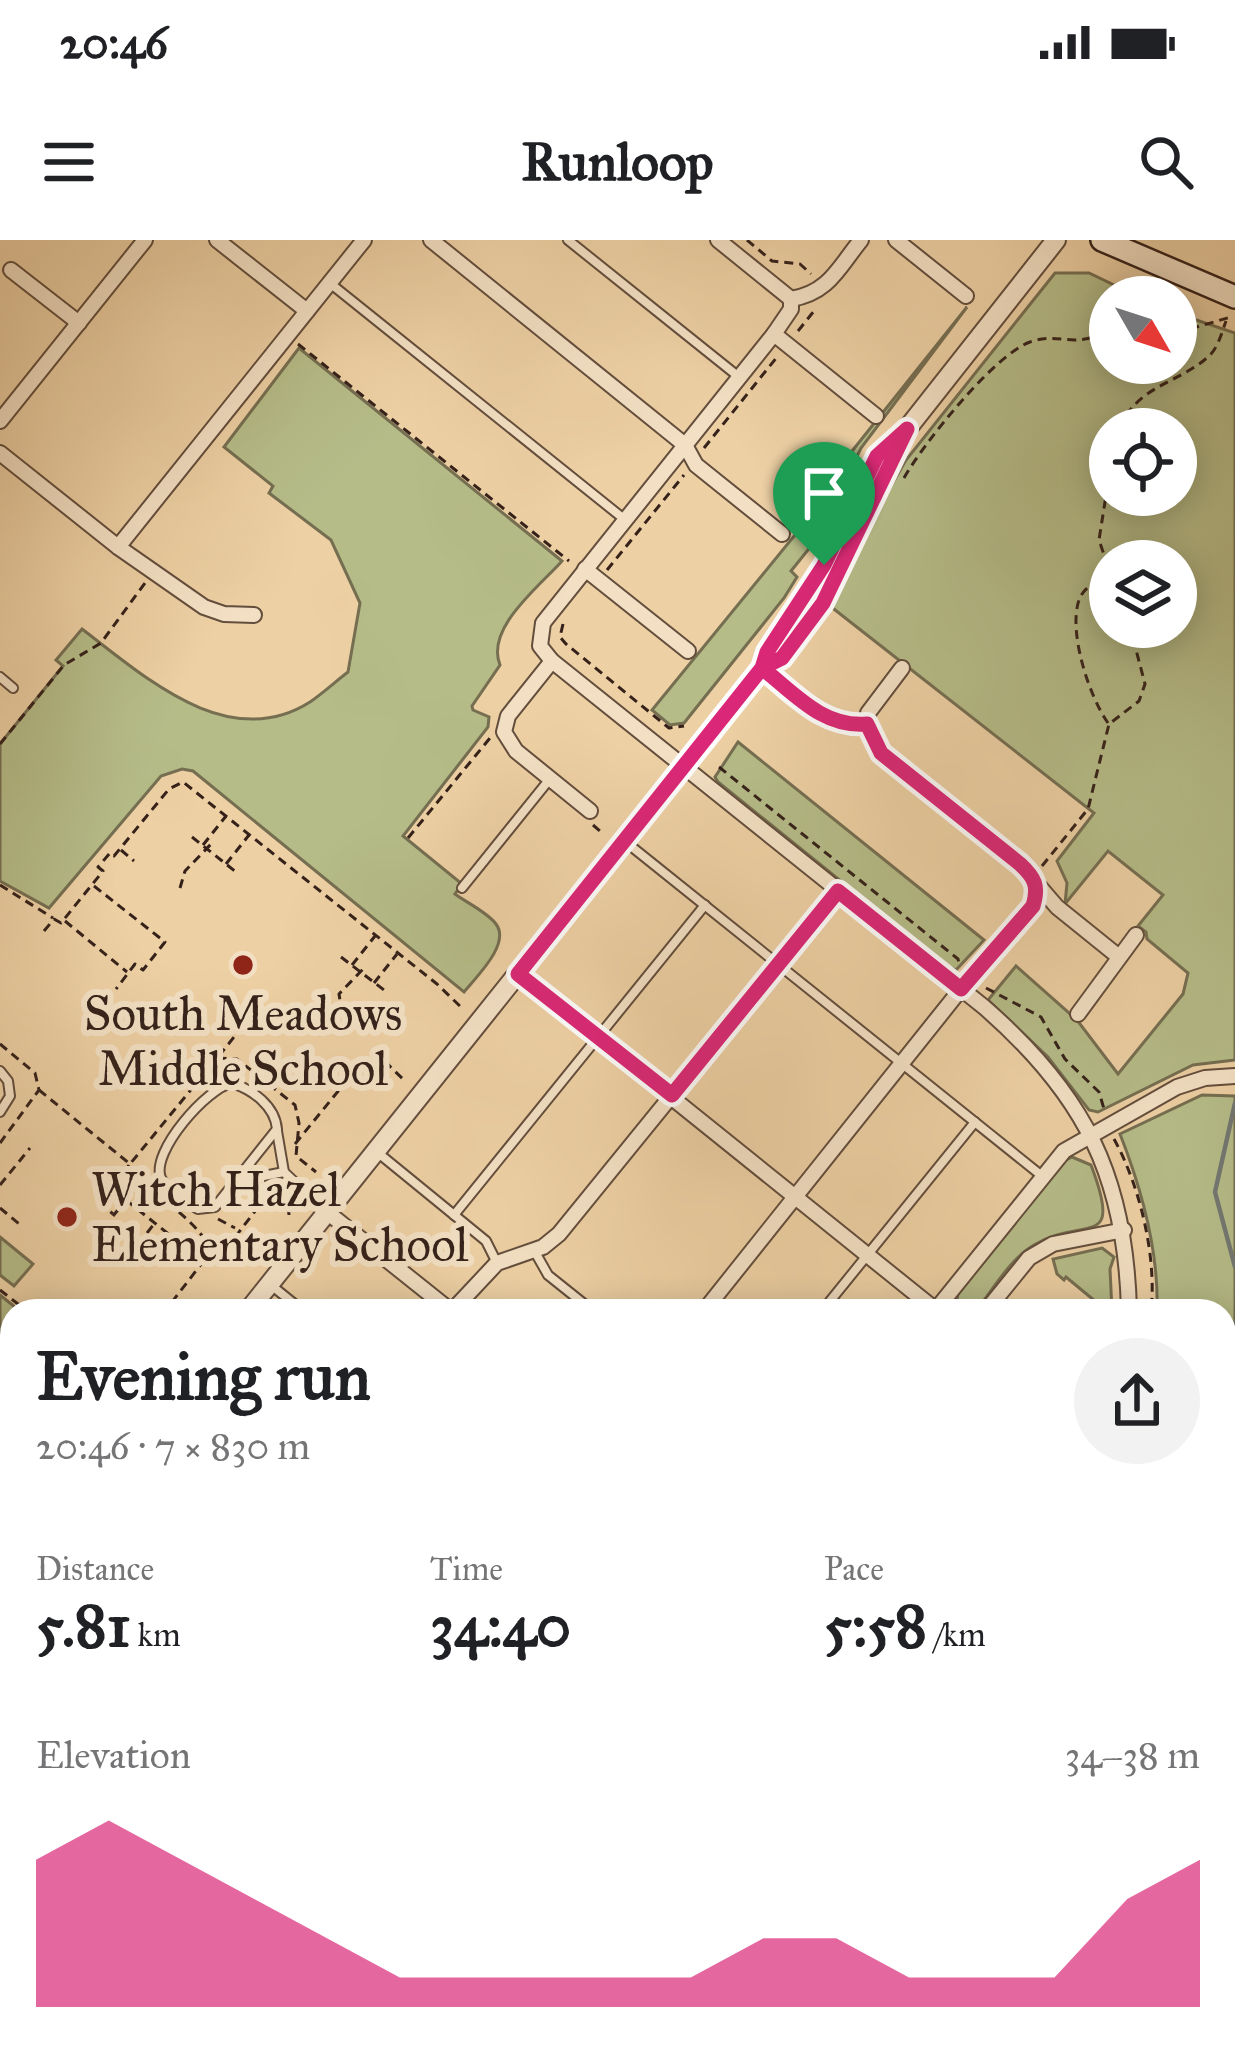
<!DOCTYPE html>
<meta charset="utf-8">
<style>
:root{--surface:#fff;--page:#f2f2f2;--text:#202124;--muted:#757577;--accent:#db2777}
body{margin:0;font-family:"IM FELL Great Primer",serif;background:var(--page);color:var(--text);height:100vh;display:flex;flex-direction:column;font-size:45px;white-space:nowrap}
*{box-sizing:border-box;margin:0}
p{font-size:39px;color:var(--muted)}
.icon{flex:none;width:66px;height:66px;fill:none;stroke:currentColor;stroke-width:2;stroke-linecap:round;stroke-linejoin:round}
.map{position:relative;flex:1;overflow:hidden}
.panel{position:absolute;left:0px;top:1059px;width:1236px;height:771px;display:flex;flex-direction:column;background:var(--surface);border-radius:36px 36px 0 0;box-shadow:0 6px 30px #0003}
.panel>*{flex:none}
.needle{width:78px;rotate:129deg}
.tools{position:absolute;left:1089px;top:36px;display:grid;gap:24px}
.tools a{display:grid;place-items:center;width:108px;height:108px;border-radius:50%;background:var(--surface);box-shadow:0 6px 30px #0003;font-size:60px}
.pin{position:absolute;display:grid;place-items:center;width:102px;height:102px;color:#fff;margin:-123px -51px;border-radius:50% 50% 50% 0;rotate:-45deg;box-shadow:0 0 12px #0007}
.pin .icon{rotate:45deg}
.round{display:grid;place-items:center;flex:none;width:126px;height:126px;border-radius:63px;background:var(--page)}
.summary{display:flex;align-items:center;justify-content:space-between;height:204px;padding:0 36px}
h1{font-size:66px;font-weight:800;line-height:90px}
.figures{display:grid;grid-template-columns:repeat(3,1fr);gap:18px;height:204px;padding:12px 36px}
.figures div{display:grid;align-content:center}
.figures b{font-size:60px;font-weight:800}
.figures small{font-size:33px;font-weight:400}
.figures p{font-size:33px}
.chart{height:336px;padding:24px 36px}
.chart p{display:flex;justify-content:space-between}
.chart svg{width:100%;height:216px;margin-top:12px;fill:var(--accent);opacity:.7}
.status{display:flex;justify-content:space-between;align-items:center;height:84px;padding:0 60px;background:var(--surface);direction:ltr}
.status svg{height:33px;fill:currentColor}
header{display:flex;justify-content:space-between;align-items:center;height:156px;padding:0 36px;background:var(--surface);font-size:54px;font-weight:800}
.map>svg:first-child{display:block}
.green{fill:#b5bc88;stroke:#756e51;stroke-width:3;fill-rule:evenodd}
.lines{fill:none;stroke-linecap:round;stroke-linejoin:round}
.stream{stroke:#737973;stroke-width:4.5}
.service-casing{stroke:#634d3c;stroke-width:12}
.minor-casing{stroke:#634d3c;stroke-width:18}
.tertiary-casing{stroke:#634d3c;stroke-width:22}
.secondary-casing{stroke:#35211a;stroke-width:26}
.path{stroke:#35211a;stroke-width:3;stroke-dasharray:9 6;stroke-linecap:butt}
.service{stroke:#f3e0c4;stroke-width:8}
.minor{stroke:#f3e0c4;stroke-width:14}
.tertiary{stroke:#f3e0c4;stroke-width:18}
.secondary{stroke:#f3e0c4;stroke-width:21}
.route-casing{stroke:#fff;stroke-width:24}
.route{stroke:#db2777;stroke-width:15}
.poi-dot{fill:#8f2418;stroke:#f3e0c4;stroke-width:4.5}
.labels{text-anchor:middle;stroke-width:12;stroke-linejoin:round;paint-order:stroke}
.poi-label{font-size:48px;fill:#35211a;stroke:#f3e0c4}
</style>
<div class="status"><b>20:46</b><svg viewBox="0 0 49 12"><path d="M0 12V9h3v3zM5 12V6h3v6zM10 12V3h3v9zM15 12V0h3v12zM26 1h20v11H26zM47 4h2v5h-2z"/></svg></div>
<header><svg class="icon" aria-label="menu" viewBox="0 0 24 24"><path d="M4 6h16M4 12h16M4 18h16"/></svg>Runloop<svg class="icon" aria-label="search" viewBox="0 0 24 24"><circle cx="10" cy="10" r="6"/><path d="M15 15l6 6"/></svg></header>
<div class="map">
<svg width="1235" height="1829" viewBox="0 0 1235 1829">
<rect width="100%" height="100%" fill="#edd0a4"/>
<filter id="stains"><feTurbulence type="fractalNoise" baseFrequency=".00167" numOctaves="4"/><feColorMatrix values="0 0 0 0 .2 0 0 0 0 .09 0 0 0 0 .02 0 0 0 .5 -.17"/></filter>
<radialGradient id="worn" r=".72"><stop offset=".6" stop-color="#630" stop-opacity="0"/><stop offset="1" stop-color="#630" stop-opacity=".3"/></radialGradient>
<g class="green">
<path d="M1055,33H1089L1139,57H1110V123H1176V73L1235,93V820L1193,825L1098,872L1089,870L1048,817L988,760L1016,726L1077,780L1118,834L1183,754L1188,733L1147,699L1146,692L1138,686L1163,655L1108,611L1065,664L1067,643L1057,621L1094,573L830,366L872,279L906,220ZM1110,189H1176V255H1110ZM1110,321H1176V387H1110Z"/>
<path d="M967,67L861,208L816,300L791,331L797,337L784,358L684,483L670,485L652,470L839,241L833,235Z"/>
<path d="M299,108L562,321C540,346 485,388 500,425L472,466L473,470L489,477L488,487L403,596L462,644L455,654C467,663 487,672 496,684C511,704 476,737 464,752L193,531L182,529L161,536L49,668L0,641V504L63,426L56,420L82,389C144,436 228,514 310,462C323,453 335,442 348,432L360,363L331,300L269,253L273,246L224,207Z"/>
<path d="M738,502L984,700L956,730L946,726L718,542L715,537Z"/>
<path d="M1202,855L1235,856V1448L1224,1442V1071H1157C1159,1011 1142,950 1120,894Z"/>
<path d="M1072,917L1091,925C1124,1012 1084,975 1034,1005C1011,1018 994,1048 978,1068L963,1070L957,1061L958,1052L1064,921Z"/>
<path d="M0,997L33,1024L14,1046L0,1035Z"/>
<path d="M1102,1008L1114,1017L1110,1029L1112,1071H1107L1066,1037L1064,1040L1057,1034L1053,1019Z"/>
<path d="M0,1055L20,1071H12V1101L5,1110L0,1106Z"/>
<path d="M0,1574L12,1578V1694L0,1640Z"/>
<path d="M1235,1591V1829H1170L1171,1818H1224V1601Z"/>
<path d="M775,1818H874L865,1829H766Z"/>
</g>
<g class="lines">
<g class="stream">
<path d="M1235,863L1215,952L1235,1027"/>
<path d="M1235,1082L1230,1109L1235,1142"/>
<path d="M1224,1771L1235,1740"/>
<path d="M1206,1829L1207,1818"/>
</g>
<defs>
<g id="service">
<path d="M568,0L739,137"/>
<path d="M331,44L624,279"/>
<path d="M0,437L13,448"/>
<path d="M627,603L1042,936"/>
<path d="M462,648L549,540"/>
<path d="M0,831L8,841L10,856L0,872"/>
<path d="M232,843C253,850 275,866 277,889L215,967L198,969C186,962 168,951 161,938C150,912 208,847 232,843Z"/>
<path d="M277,891L284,932L325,971"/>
<path d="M377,912L486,1001L497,1023"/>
<path d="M238,941L284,932"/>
<path d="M454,975L705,665"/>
<path d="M535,1012L548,1035L593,1071"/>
<path d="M271,1045L303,1071"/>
<path d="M822,1071L975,882"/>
<path d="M0,1565L12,1568"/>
<path d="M120,1818L122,1829"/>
<path d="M332,1818L349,1829"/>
<path d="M608,1818L622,1829"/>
</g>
<g id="minor">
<path d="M217,0L307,71"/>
<path d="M431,0L685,205L696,225L782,294"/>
<path d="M718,0L791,59"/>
<path d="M896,0L966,56"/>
<path d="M11,30L79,83"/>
<path d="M791,59V69L774,94L543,383L540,406L552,421L984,767C1085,855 1126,937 1129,1071"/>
<path d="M791,59C829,53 839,27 861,0"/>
<path d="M774,94L876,176"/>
<path d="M0,181L145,0"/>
<path d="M0,213L118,307L204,367L224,374L254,375"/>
<path d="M118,307L364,0"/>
<path d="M585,329L688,411"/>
<path d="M552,421L508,476L504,492L516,511L590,571"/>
<path d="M782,444C810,466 830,488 867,485"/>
<path d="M867,485L881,513L1020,624L1057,667L1119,717"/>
<path d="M867,485L868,473L902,428"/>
<path d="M518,734L937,1071"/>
<path d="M1078,774L1136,695"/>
<path d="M327,972L451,1071"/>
<path d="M452,1071L497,1023L543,1007L559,994L838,651"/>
<path d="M704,1071L961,749L1033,666L1038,648"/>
<path d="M935,1071L1064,911L1177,847L1205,838L1235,836"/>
<path d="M986,1071L1029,1018L1053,1004L1124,990"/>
<path d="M0,1726L12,1724"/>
<path d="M200,1818L214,1829"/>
<path d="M996,1818L1010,1829"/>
<path d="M351,1829L359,1818"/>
<path d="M626,1829L635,1818"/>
<path d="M752,1829L761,1818"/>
</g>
<g id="tertiary">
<path d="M762,428L781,418L823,363L905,194"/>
<path d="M248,1071L762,428L767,412L824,325L877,216L907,189L1056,0"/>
<path d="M0,1380L12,1365"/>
<path d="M0,1436L12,1445"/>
<path d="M482,1818L497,1829"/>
</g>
<path id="secondary" d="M1102,0L1235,57"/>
</defs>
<use href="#service" class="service-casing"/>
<use href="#minor" class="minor-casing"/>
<use href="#tertiary" class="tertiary-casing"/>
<use href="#secondary" class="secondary-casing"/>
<g class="path">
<path d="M747,0L772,21L800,24L811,34"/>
<path d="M798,91L814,71"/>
<path d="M1176,93L1231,77"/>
<path d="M298,104L569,321"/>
<path d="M1120,189C1135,146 1180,143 1209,116C1218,108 1222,92 1226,81"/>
<path d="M704,208L777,117"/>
<path d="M1110,230L1099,300L1110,332"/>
<path d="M904,238C923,204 994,115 1030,102C1059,91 1074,111 1110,89"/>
<path d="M607,330L684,235"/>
<path d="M563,384L560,397L566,404L669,488L684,486"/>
<path d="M1108,483C1089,456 1068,392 1079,360C1084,346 1098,340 1110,337"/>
<path d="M0,504L64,425L101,403L145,343"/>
<path d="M719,527L958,719L960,727"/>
<path d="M593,585L601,592"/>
<path d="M192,597L236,632"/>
<path d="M408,598L490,498"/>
<path d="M203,605L226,576"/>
<path d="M121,610L134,621"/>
<path d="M226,624L249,595"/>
<path d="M1042,626L1088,569L1109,484L1139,461L1145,444L1130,387"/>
<path d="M0,645L53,678"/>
<path d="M94,646L165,702L143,730L135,724L116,749"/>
<path d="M180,648L185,631L214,601"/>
<path d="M65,681L127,732"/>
<path d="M44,691L54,679L61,683L103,631L98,627L110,613L114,616L169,549L183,542L437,744L464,770"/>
<path d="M341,717L384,750"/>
<path d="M352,725L375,696"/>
<path d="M374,743L397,714"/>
<path d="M986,748L1041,777L1065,819L1099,852L1104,869"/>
<path d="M337,773L341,767L339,754L366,726"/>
<path d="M0,804L35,833L39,850L0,903"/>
<path d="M374,811L406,842"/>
<path d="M219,816L249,778"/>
<path d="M39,850L130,924L217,818L237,819L295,865L299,883L296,916L316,932"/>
<path d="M1114,899C1140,946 1157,1017 1151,1071"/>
<path d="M295,904L344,844"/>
<path d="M129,925L125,931C147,950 210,987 209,1014L165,1071"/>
<path d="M0,945L30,908"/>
<path d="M126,960L191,1012L180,1026L176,1023"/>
<path d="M99,962L113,974"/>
<path d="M0,968L23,987"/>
<path d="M113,976L138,945"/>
<path d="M218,979L235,988"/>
<path d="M147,993L154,984"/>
<path d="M226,1009L272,949L288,962L289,975"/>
<path d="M212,1010L244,1009L252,998"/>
<path d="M0,1050L27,1071"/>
<path d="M0,1108L12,1118L0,1133"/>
<path d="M0,1470L12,1480"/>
<path d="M0,1496L12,1505"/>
<path d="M0,1530L12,1515"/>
<path d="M0,1535L2,1550"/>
<path d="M0,1582L12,1596"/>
<path d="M0,1612L12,1671"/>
<path d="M46,1818L49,1829"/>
<path d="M454,1818L467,1828"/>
<path d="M176,1821L177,1829"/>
<path d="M518,1822L527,1829"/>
<path d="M48,1826L55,1819L63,1823"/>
<path d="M728,1829L737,1818"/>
<path d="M778,1829L788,1818"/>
</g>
<use href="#service" class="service"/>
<use href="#minor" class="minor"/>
<use href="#tertiary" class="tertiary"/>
<use href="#secondary" class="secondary"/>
</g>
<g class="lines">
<defs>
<path id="route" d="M824,325L767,412L762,428L518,734L672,855L838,651L961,749L1033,666C1039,646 1035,638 1020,624L881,513L867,484C823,488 795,454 762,428L782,418L823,363L907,189L877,216L824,325"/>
</defs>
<use href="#route" class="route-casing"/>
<use href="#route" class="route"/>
</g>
<g class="poi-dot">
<circle cx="243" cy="725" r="12"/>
<circle cx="67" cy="977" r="12"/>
</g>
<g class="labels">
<g class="poi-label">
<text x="243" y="790">South Meadows<tspan x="243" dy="55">Middle School</tspan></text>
<text x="91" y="966" text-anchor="start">Witch Hazel<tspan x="91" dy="55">Elementary School</tspan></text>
</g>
</g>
<rect width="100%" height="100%" filter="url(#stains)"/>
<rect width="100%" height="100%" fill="url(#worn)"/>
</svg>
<div class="tools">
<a><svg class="needle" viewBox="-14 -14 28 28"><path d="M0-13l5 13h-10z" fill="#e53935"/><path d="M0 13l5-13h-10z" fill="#757577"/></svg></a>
<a><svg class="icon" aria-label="locate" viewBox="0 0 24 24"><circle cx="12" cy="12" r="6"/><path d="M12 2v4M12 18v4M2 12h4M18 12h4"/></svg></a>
<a><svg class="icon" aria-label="layers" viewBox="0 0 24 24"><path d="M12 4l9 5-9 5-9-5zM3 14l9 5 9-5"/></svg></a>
</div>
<div class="pin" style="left:824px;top:325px;background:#1e9e55"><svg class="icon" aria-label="arrive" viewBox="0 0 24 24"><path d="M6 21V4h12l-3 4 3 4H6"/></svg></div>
<section class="panel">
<div class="summary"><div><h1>Evening run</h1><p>20:46 · 7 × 830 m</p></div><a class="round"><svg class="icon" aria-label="share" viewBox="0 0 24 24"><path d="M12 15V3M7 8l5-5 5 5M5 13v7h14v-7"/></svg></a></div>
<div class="figures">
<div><p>Distance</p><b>5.81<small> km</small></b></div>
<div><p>Time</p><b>34:40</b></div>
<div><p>Pace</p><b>5:58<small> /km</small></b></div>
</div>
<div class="chart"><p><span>Elevation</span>34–38 m</p>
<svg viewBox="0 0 160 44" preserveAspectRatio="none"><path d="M0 44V14L10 6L20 14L30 22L40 30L50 38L60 38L70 38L80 38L90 38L100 30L110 30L120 38L130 38L140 38L150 22L160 14V44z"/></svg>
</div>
</section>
</div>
